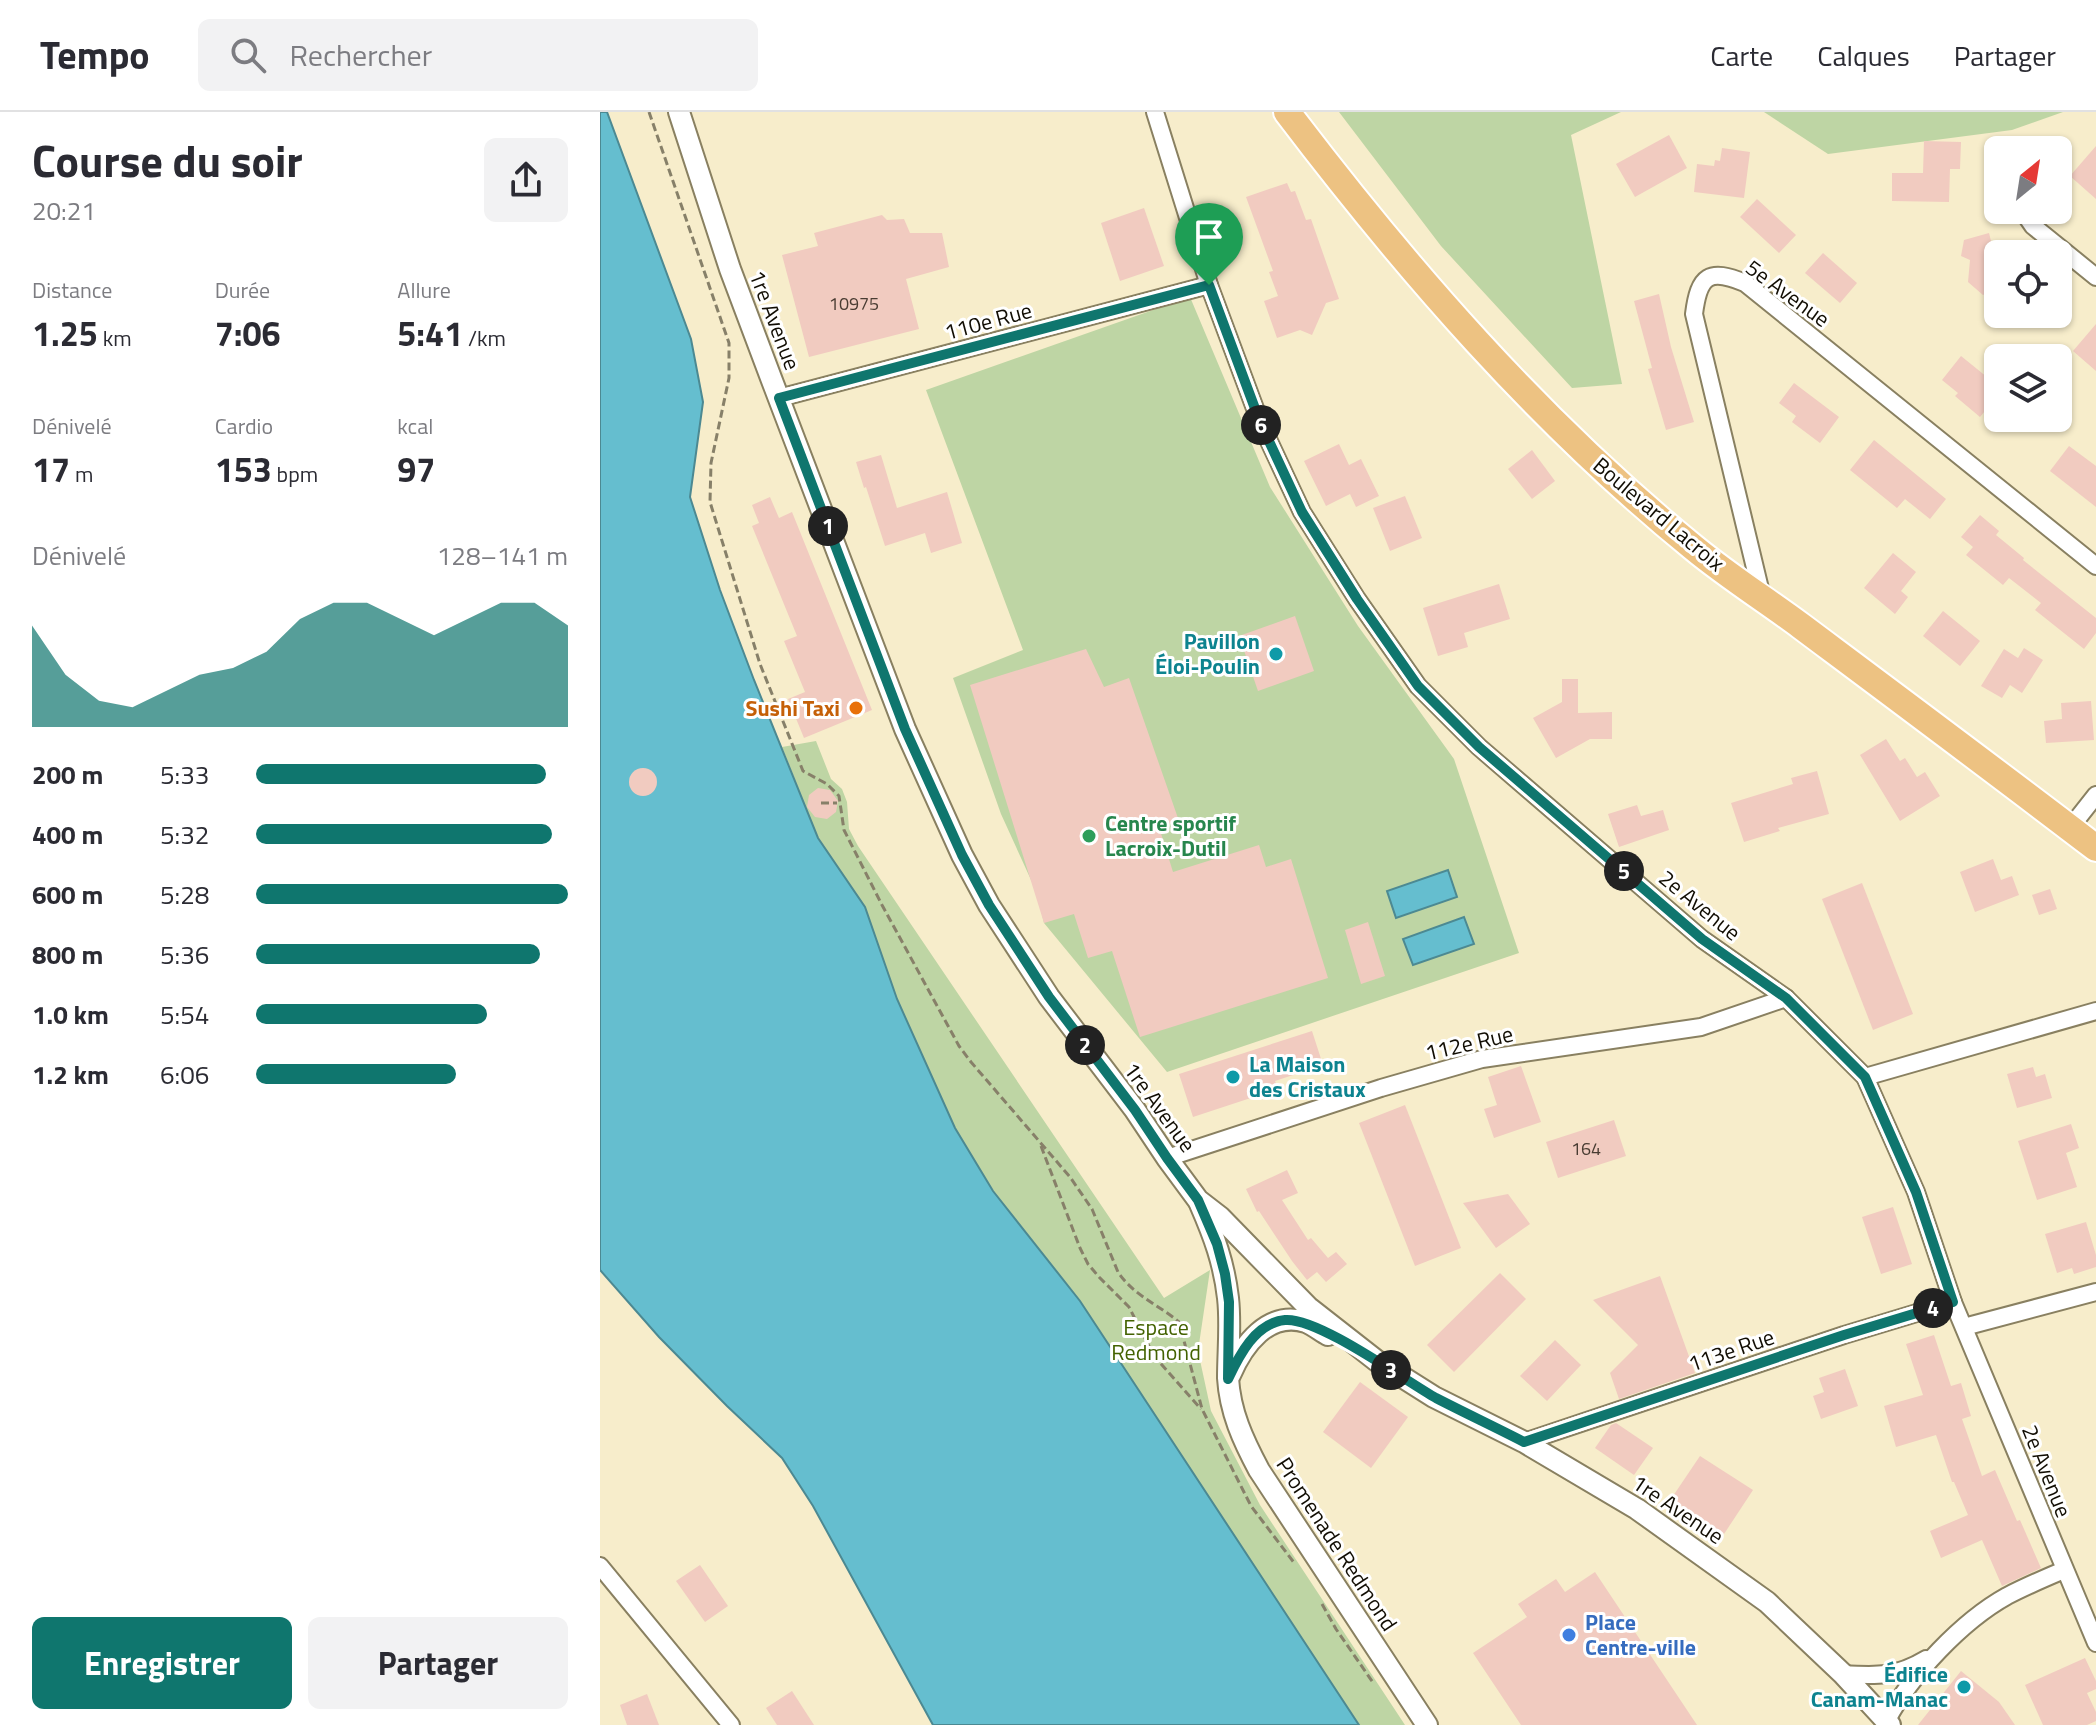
<!DOCTYPE html>
<html lang="fr">
<meta charset="utf-8">
<style>
:root{--surface:#fff;--page:#f2f2f3;--text:#2b2b33;--muted:#7c7c81;--line:#e1e1e2;--accent:#0f766e}
body{margin:0;font-family:"Titillium Web",sans-serif;background:var(--page);color:var(--text);height:100vh;display:flex;flex-direction:column;font-size:30px;white-space:nowrap}
*{box-sizing:border-box;margin:0}
p{font-size:26px;color:var(--muted)}
.icon{flex:none;width:44px;height:44px;fill:none;stroke:currentColor;stroke-width:2;stroke-linecap:round;stroke-linejoin:round}
.map{position:relative;flex:1;overflow:hidden}
.side{display:flex;flex-direction:column;background:var(--surface);width:600px}
.side>*{flex:none}
.needle{width:52px;rotate:30deg}
.buttons{position:absolute;left:1384px;top:24px;display:grid;gap:16px}
.buttons a{display:grid;place-items:center;width:88px;height:88px;border-radius:12px;background:var(--surface);box-shadow:0 2px 6px #0004;font-size:40px}
.pin{position:absolute;display:grid;place-items:center;width:68px;height:68px;color:#fff;margin:-82px -34px;border-radius:50% 50% 50% 0;rotate:-45deg;box-shadow:0 0 8px #0007}
.pin .icon{rotate:45deg}
.km{position:absolute;width:40px;height:40px;margin:-20px;border-radius:50%;background:#222;color:#fff;font-size:22px;line-height:40px;text-align:center}
.round{display:grid;place-items:center;flex:none;width:84px;height:84px;border-radius:12px;background:var(--page)}
.headline{display:flex;align-items:center;justify-content:space-between;height:136px;padding:0 32px}
h1{font-size:44px;font-weight:700;line-height:60px}
.figures{display:grid;grid-template-columns:repeat(3,1fr);gap:12px;height:136px;padding:8px 32px}
.figures div{display:grid;align-content:center}
.figures b{font-size:34px;font-weight:700}
.figures small{font-size:22px;font-weight:400}
.figures p{font-size:22px}
.chart{height:224px;padding:16px 32px}
.chart p{display:flex;justify-content:space-between}
.chart svg{width:100%;height:144px;margin-top:8px;fill:var(--accent);opacity:.7}
.primary-button{display:flex;gap:16px;margin-top:auto;padding:16px 32px}
.primary-button a{flex:1;height:92px;border-radius:12px;background:var(--accent);color:#fff;font-size:32px;font-weight:700;line-height:92px;text-align:center}
.primary-button a+a{background:var(--page);color:var(--text)}
ul{padding:0 32px;list-style:none;font-size:26px}
li{display:grid;grid-template-columns:128px 96px 1fr;align-items:center;height:60px}
li i{height:20px;border-radius:10px;background:var(--accent)}
header{display:flex;align-items:center;gap:48px;box-sizing:border-box;height:112px;padding:0 40px;background:var(--surface);border-bottom:2px solid var(--line)}
header strong{font-size:38px}
nav{display:flex;gap:44px;margin-inline-start:auto;font-size:28px}
.search{width:560px;height:72px;background:var(--page);display:flex;align-items:center;gap:20px;box-sizing:border-box;padding:0 28px;border-radius:12px;color:var(--muted);font-size:30px}
main{display:flex;flex:1;min-height:0}
.map>svg:first-child{display:block}
.green{fill:#bed5a4}
.water{fill:#65becf;stroke:#4c8992;stroke-width:2}
.building{fill:#f1cbc0}
.lines{fill:none;stroke-linecap:round;stroke-linejoin:round}
.minor-casing{stroke:#898061;stroke-width:20}
.tertiary-casing{stroke:#898061;stroke-width:24}
.primary-casing{stroke:#fff;stroke-width:30}
.path{stroke:#878069;stroke-width:3;stroke-dasharray:8 4;stroke-linecap:butt}
.minor{stroke:#fff;stroke-width:16}
.tertiary{stroke:#fff;stroke-width:20}
.primary{stroke:#edc282;stroke-width:26}
.route-casing{stroke:#fff;stroke-width:16}
.route{stroke:#0f766e;stroke-width:10}
.culture-dot{fill:#0f9aa8;stroke:#fff;stroke-width:3}
.food-dot{fill:#e8710a;stroke:#fff;stroke-width:3}
.leisure-dot{fill:#2e9e5b;stroke:#fff;stroke-width:3}
.shop-dot{fill:#3f7fe0;stroke:#fff;stroke-width:3}
.labels{text-anchor:middle;stroke-width:6;stroke-linejoin:round;paint-order:stroke}
.number-label{font-size:18px;fill:#493c32}
.street-label{font-size:22px;fill:#110d03;stroke:#fff}
.culture-label{font-size:22px;font-weight:bold;fill:#0d838f;stroke:#fff;text-anchor:end}
.food-label{font-size:22px;font-weight:bold;fill:#c56008;stroke:#fff;text-anchor:end}
.leisure-label{font-size:22px;font-weight:bold;fill:#27864d;stroke:#fff;text-anchor:start}
.park-label{font-size:22px;fill:#436201;stroke:#fff}
.shop-label{font-size:22px;font-weight:bold;fill:#366cbe;stroke:#fff;text-anchor:start}
</style>
<header>
<strong>Tempo</strong>
<div class="search"><svg class="icon" aria-label="search" viewBox="0 0 24 24"><circle cx="10" cy="10" r="6"/><path d="M15 15l6 6"/></svg>Rechercher</div>
<nav><a>Carte</a><a>Calques</a><a>Partager</a></nav>
</header>
<main>
<section class="side">
<div class="headline"><div><h1>Course du soir</h1><p>20:21</p></div><a class="round"><svg class="icon" aria-label="share" viewBox="0 0 24 24"><path d="M12 15V3M7 8l5-5 5 5M5 13v7h14v-7"/></svg></a></div>
<div class="figures">
<div><p>Distance</p><b>1.25<small> km</small></b></div>
<div><p>Durée</p><b>7:06</b></div>
<div><p>Allure</p><b>5:41<small> /km</small></b></div>
</div>
<div class="figures">
<div><p>Dénivelé</p><b>17<small> m</small></b></div>
<div><p>Cardio</p><b>153<small> bpm</small></b></div>
<div><p>kcal</p><b>97</b></div>
</div>
<div class="chart"><p><span>Dénivelé</span>128–141 m</p>
<svg viewBox="0 0 160 44" preserveAspectRatio="none"><path d="M0 44V13L10 28L20 36L30 38L40 33L50 28L60 26L70 21L80 11L90 6L100 6L110 11L120 16L130 11L140 6L150 6L160 13V44z"/></svg>
</div>
<ul>
<li><b>200 m</b>5:33<i style="width:93%"></i></li>
<li><b>400 m</b>5:32<i style="width:95%"></i></li>
<li><b>600 m</b>5:28<i style="width:100%"></i></li>
<li><b>800 m</b>5:36<i style="width:91%"></i></li>
<li><b>1.0 km</b>5:54<i style="width:74%"></i></li>
<li><b>1.2 km</b>6:06<i style="width:64%"></i></li>
</ul>
<div class="primary-button"><a>Enregistrer</a><a>Partager</a></div>
</section>
<div class="map">
<svg width="1496" height="1613" viewBox="0 0 1496 1613">
<rect width="100%" height="100%" fill="#f7edcb"/>
<g class="green">
<path d="M739,0H1021L971,23L1022,272L972,276L841,134Z"/>
<path d="M1164,0H1463L1412,18L1228,42Z"/>
<path d="M590,185L670,375L758,514L854,647L919,841L567,960L444,811L437,781L401,702L353,566L423,538L326,278Z"/>
<path d="M216,629L231,667L242,677L247,690L249,717L258,734L564,1186L610,1158L598,1239L611,1299L660,1393L805,1613H759L480,1189L393,1079L355,1016L297,887L265,795L218,726L182,635Z"/>
</g>
<g class="water">
<path d="M0,0H7L91,227L103,290L90,385L120,478L154,568L218,726L265,795L297,887L355,1016L393,1079L480,1189L759,1613H333L213,1394L182,1346L127,1294L59,1225L0,1158Z"/>
<path d="M848,758L857,785L796,806L787,779Z"/>
<path d="M864,805L874,832L813,853L803,827Z"/>
</g>
<g class="building">
<path d="M1069,23L1087,56L1035,85L1016,52Z"/>
<path d="M1324,29L1361,30L1360,57H1350L1349,90L1292,89V61H1323Z"/>
<path d="M1496,34V87L1470,64Z"/>
<path d="M1122,36L1150,40L1144,86L1094,80L1097,52L1114,54L1115,48L1120,49Z"/>
<path d="M687,71L691,80L695,79L706,108L711,107L739,187L726,191L712,223L700,218L677,226L664,189L678,184L669,160L673,159L646,85Z"/>
<path d="M1157,87L1196,123L1179,141L1140,105Z"/>
<path d="M544,96L564,154L520,169L501,111Z"/>
<path d="M282,103L287,108L304,107L310,121H342L349,155L306,167L319,217L209,245L182,143L218,134L214,121Z"/>
<path d="M1389,121L1394,141L1398,144V176L1383,183L1368,170L1370,148L1361,144L1364,128Z"/>
<path d="M1223,141L1257,171L1240,191L1205,161Z"/>
<path d="M1059,182L1071,235L1094,310L1066,318L1048,257L1052,256L1034,189Z"/>
<path d="M1496,212V259L1473,239Z"/>
<path d="M1361,244L1398,274V283L1380,305L1355,284L1358,281L1342,268Z"/>
<path d="M1194,271L1239,305L1220,331L1192,310L1196,304L1179,291Z"/>
<path d="M1274,328L1346,387L1330,407L1305,387L1297,396L1250,358Z"/>
<path d="M739,332L749,353L761,347L779,384L756,395L750,382L726,394L704,349Z"/>
<path d="M1469,334L1496,354V395L1450,359Z"/>
<path d="M932,338L955,369L932,387L908,357Z"/>
<path d="M281,343L297,396L347,380L362,431L331,441L325,421L285,434L266,375L264,376L256,350Z"/>
<path d="M805,384L822,426L790,439L773,396Z"/>
<path d="M170,385L179,406L192,400L272,598L204,626L188,587L205,580L184,529L197,524L152,414L159,411L152,393Z"/>
<path d="M1380,403L1399,419L1396,423L1424,446L1423,448L1496,506V521L1484,537L1435,498L1441,491L1409,466L1403,473L1366,443L1373,435L1361,425Z"/>
<path d="M1293,441L1316,460L1301,479L1308,485L1295,502L1264,476Z"/>
<path d="M899,472L910,507L864,521L868,535L838,544L823,496Z"/>
<path d="M1343,499L1380,529L1360,554L1323,524Z"/>
<path d="M695,504L714,559L658,579L639,524Z"/>
<path d="M1424,536L1443,548L1422,581L1410,573L1402,586L1381,574L1404,537L1418,546Z"/>
<path d="M486,537L504,575L529,566L579,709L559,715L573,760L659,733L666,755L691,747L728,866L540,925L512,839L488,846L474,802L444,811L370,573Z"/>
<path d="M962,567H978V601L1012,600V627H990L956,646L933,606L962,590Z"/>
<path d="M1491,589L1494,628L1446,631L1444,609L1462,607L1461,591Z"/>
<path d="M1286,627L1300,649L1305,646L1317,665L1325,660L1340,684L1300,709L1260,643Z"/>
<circle cx="43" cy="670" r="14"/>
<path d="M1217,659L1229,702L1178,716L1180,719L1144,730L1131,691L1193,672L1191,666Z"/>
<path d="M218,676L230,678L238,689L236,700L227,707L215,705L207,695L209,683Z"/>
<path d="M1037,693L1041,704L1063,698L1069,718L1019,735L1008,702Z"/>
<path d="M1393,747L1401,768L1412,764L1419,783L1375,800L1360,760Z"/>
<path d="M1262,771L1313,902L1273,918L1222,787Z"/>
<path d="M1450,777L1457,797L1439,803L1432,783Z"/>
<path d="M768,810L785,864L761,872L745,818Z"/>
<path d="M712,919L723,953L675,969L678,977L593,1005L579,962Z"/>
<path d="M921,954L941,1010L894,1026L884,997L897,993L888,965Z"/>
<path d="M1433,955L1436,965L1445,962L1452,986L1417,996L1407,962Z"/>
<path d="M805,993L861,1136L815,1154L759,1011Z"/>
<path d="M1014,1008L1026,1044L958,1066L946,1030Z"/>
<path d="M1471,1012L1479,1036L1466,1041L1477,1075L1437,1088L1418,1029Z"/>
<path d="M687,1058L698,1081L682,1088L708,1128L711,1126L728,1146L736,1140L747,1152L726,1170L717,1160L707,1168L692,1149L659,1099L657,1100L646,1077Z"/>
<path d="M908,1082L930,1112L896,1136L863,1091Z"/>
<path d="M1293,1095L1312,1152L1281,1162L1262,1105Z"/>
<path d="M1486,1110L1496,1143V1155L1474,1162L1472,1156L1457,1161L1445,1122Z"/>
<path d="M900,1161L926,1187L854,1260L827,1233Z"/>
<path d="M1060,1164L1095,1261L1019,1287L1010,1261L1038,1233L993,1188Z"/>
<path d="M1334,1223L1351,1274L1361,1271L1371,1304L1362,1307L1382,1364L1395,1358L1417,1409L1420,1408L1441,1456L1402,1474L1382,1428L1341,1446L1330,1419L1368,1403L1354,1370H1352L1336,1323L1296,1335L1284,1294L1323,1283L1306,1232Z"/>
<path d="M955,1228L981,1253L947,1289L920,1264Z"/>
<path d="M1245,1257L1258,1294L1221,1307L1213,1284L1224,1280L1219,1266Z"/>
<path d="M760,1270L808,1305L771,1356L723,1320Z"/>
<path d="M1016,1311L1053,1336L1034,1363L995,1336L1011,1313Z"/>
<path d="M1100,1344L1153,1378L1124,1422L1071,1387Z"/>
<path d="M100,1453L128,1494L105,1510L76,1469Z"/>
<path d="M995,1460L1097,1613H921L873,1541L927,1505L918,1492L956,1467L965,1480Z"/>
<path d="M1485,1546L1496,1569V1577L1487,1581L1496,1600V1609L1487,1613H1443L1425,1573Z"/>
<path d="M1361,1559L1399,1590L1415,1613H1318Z"/>
<path d="M192,1579L214,1613H177L166,1596Z"/>
<path d="M47,1582L59,1613H27L20,1593Z"/>
</g>
<g class="lines">
<defs>
<g id="minor">
<path d="M555,0L609,173L660,310L702,400L757,487L818,574L879,635L1102,827L1186,886L1265,965L1316,1080L1353,1190L1496,1531"/>
<path d="M1422,98L1433,114L1496,165"/>
<path d="M179,286L609,173"/>
<path d="M1162,485L1094,202C1099,163 1109,156 1145,171L1496,454"/>
<path d="M1470,716L1496,683"/>
<path d="M1265,965L1496,899"/>
<path d="M567,1046L781,976L882,947L1101,915L1186,886"/>
<path d="M1364,1215L1496,1180"/>
<path d="M924,1330L1244,1223L1353,1190"/>
<path d="M0,1454L131,1613"/>
<path d="M1243,1562C1277,1564 1296,1565 1326,1547"/>
<path d="M1287,1608C1311,1563 1362,1509 1407,1484C1426,1474 1445,1466 1464,1458"/>
</g>
<g id="tertiary">
<path d="M79,0L130,157L171,266L305,617L362,743L389,793L449,885L535,998L567,1046L598,1088L620,1105L708,1195L777,1249L834,1285L924,1330L1037,1397L1167,1490L1243,1562L1290,1613"/>
<path d="M600,1092C614,1124 624,1151 628,1186C631,1212 628,1239 628,1266C630,1300 643,1328 659,1358L827,1613"/>
<path d="M630,1263C643,1233 668,1198 706,1210C713,1213 721,1219 728,1223"/>
</g>
<path id="primary" d="M687,0C807,158 939,310 1094,436C1128,464 1166,488 1201,514C1300,588 1398,661 1496,736"/>
</defs>
<use href="#minor" class="minor-casing"/>
<use href="#tertiary" class="tertiary-casing"/>
<use href="#primary" class="primary-casing"/>
<g class="path">
<path d="M49,0L129,231V266L111,351L110,390L160,552L203,659L227,672L239,684L244,718L282,793L359,934L371,950L470,1065L492,1097L518,1160C533,1183 559,1193 579,1210L602,1297L651,1394L695,1452"/>
<path d="M221,691H237"/>
<path d="M441,1034L480,1136L488,1152L499,1165L529,1195L554,1244L601,1297"/>
<path d="M722,1492L736,1517L774,1572"/>
</g>
<use href="#minor" class="minor"/>
<use href="#tertiary" class="tertiary"/>
<use href="#primary" class="primary"/>
</g>
<g class="lines">
<defs>
<path id="route" d="M609,173L660,310L702,400L757,487L818,574L879,635L1102,827L1186,886L1265,965L1316,1080L1353,1190L1244,1223L924,1330C895,1315 865,1301 836,1286C804,1268 718,1205 685,1208C655,1211 639,1244 628,1267L629,1190L625,1162L617,1132L598,1088L567,1046L535,998L449,885L389,793L362,743L305,617L179,286Z"/>
</defs>
<use href="#route" class="route-casing"/>
<use href="#route" class="route"/>
</g>
<g class="culture-dot">
<circle cx="676" cy="542" r="8"/>
<circle cx="633" cy="965" r="8"/>
<circle cx="1364" cy="1575" r="8"/>
</g>
<circle class="food-dot" cx="256" cy="596" r="8"/>
<circle class="leisure-dot" cx="489" cy="724" r="8"/>
<circle class="shop-dot" cx="969" cy="1523" r="8"/>
<g class="labels">
<g class="number-label">
<text x="254" y="198">10975</text>
<text x="986" y="1043">164</text>
</g>
<g class="street-label">
<text transform="translate(1188 181) rotate(36)" y="8">5e Avenue</text>
<text transform="translate(175 208) rotate(69)" y="8">1re Avenue</text>
<text transform="translate(388 209) rotate(-15)" y="8">110e Rue</text>
<text transform="translate(1059 402) rotate(40)" y="8">Boulevard Lacroix</text>
<text transform="translate(1100 793) rotate(39)" y="8">2e Avenue</text>
<text transform="translate(869 931) rotate(-13)" y="8">112e Rue</text>
<text transform="translate(560 995) rotate(54)" y="8">1re Avenue</text>
<text transform="translate(1131 1238) rotate(-19)" y="8">113e Rue</text>
<text transform="translate(1447 1359) rotate(68)" y="8">2e Avenue</text>
<text transform="translate(1078 1397) rotate(34)" y="8">1re Avenue</text>
<text transform="translate(737 1432) rotate(57)" y="8">Promenade Redmond</text>
</g>
<g class="culture-label">
<text x="660" y="537">Pavillon<tspan x="660" dy="25">Éloi-Poulin</tspan></text>
<text x="649" y="960" text-anchor="start">La Maison<tspan x="649" dy="25">des Cristaux</tspan></text>
<text x="1348" y="1570">Édifice<tspan x="1348" dy="25">Canam-Manac</tspan></text>
</g>
<g class="food-label">
<text x="240" y="604">Sushi Taxi</text>
</g>
<g class="leisure-label">
<text x="505" y="719">Centre sportif<tspan x="505" dy="25">Lacroix-Dutil</tspan></text>
</g>
<g class="park-label">
<text x="556" y="1223">Espace<tspan x="556" dy="25">Redmond</tspan></text>
</g>
<g class="shop-label">
<text x="985" y="1518">Place<tspan x="985" dy="25">Centre-ville</tspan></text>
</g>
</g>
</svg>
<div class="buttons">
<a><svg class="needle" viewBox="-14 -14 28 28"><path d="M0-13l5 13h-10z" fill="#e53935"/><path d="M0 13l5-13h-10z" fill="#7c7c81"/></svg></a>
<a><svg class="icon" aria-label="locate" viewBox="0 0 24 24"><circle cx="12" cy="12" r="6"/><path d="M12 2v4M12 18v4M2 12h4M18 12h4"/></svg></a>
<a><svg class="icon" aria-label="layers" viewBox="0 0 24 24"><path d="M12 4l9 5-9 5-9-5zM3 14l9 5 9-5"/></svg></a>
</div>
<div class="pin" style="left:609px;top:173px;background:#1e9e55"><svg class="icon" aria-label="arrive" viewBox="0 0 24 24"><path d="M6 21V4h12l-3 4 3 4H6"/></svg></div>
<b class="km" style="left:228px;top:414px">1</b>
<b class="km" style="left:485px;top:933px">2</b>
<b class="km" style="left:791px;top:1258px">3</b>
<b class="km" style="left:1333px;top:1196px">4</b>
<b class="km" style="left:1024px;top:759px">5</b>
<b class="km" style="left:661px;top:313px">6</b>
</div>
</main>
